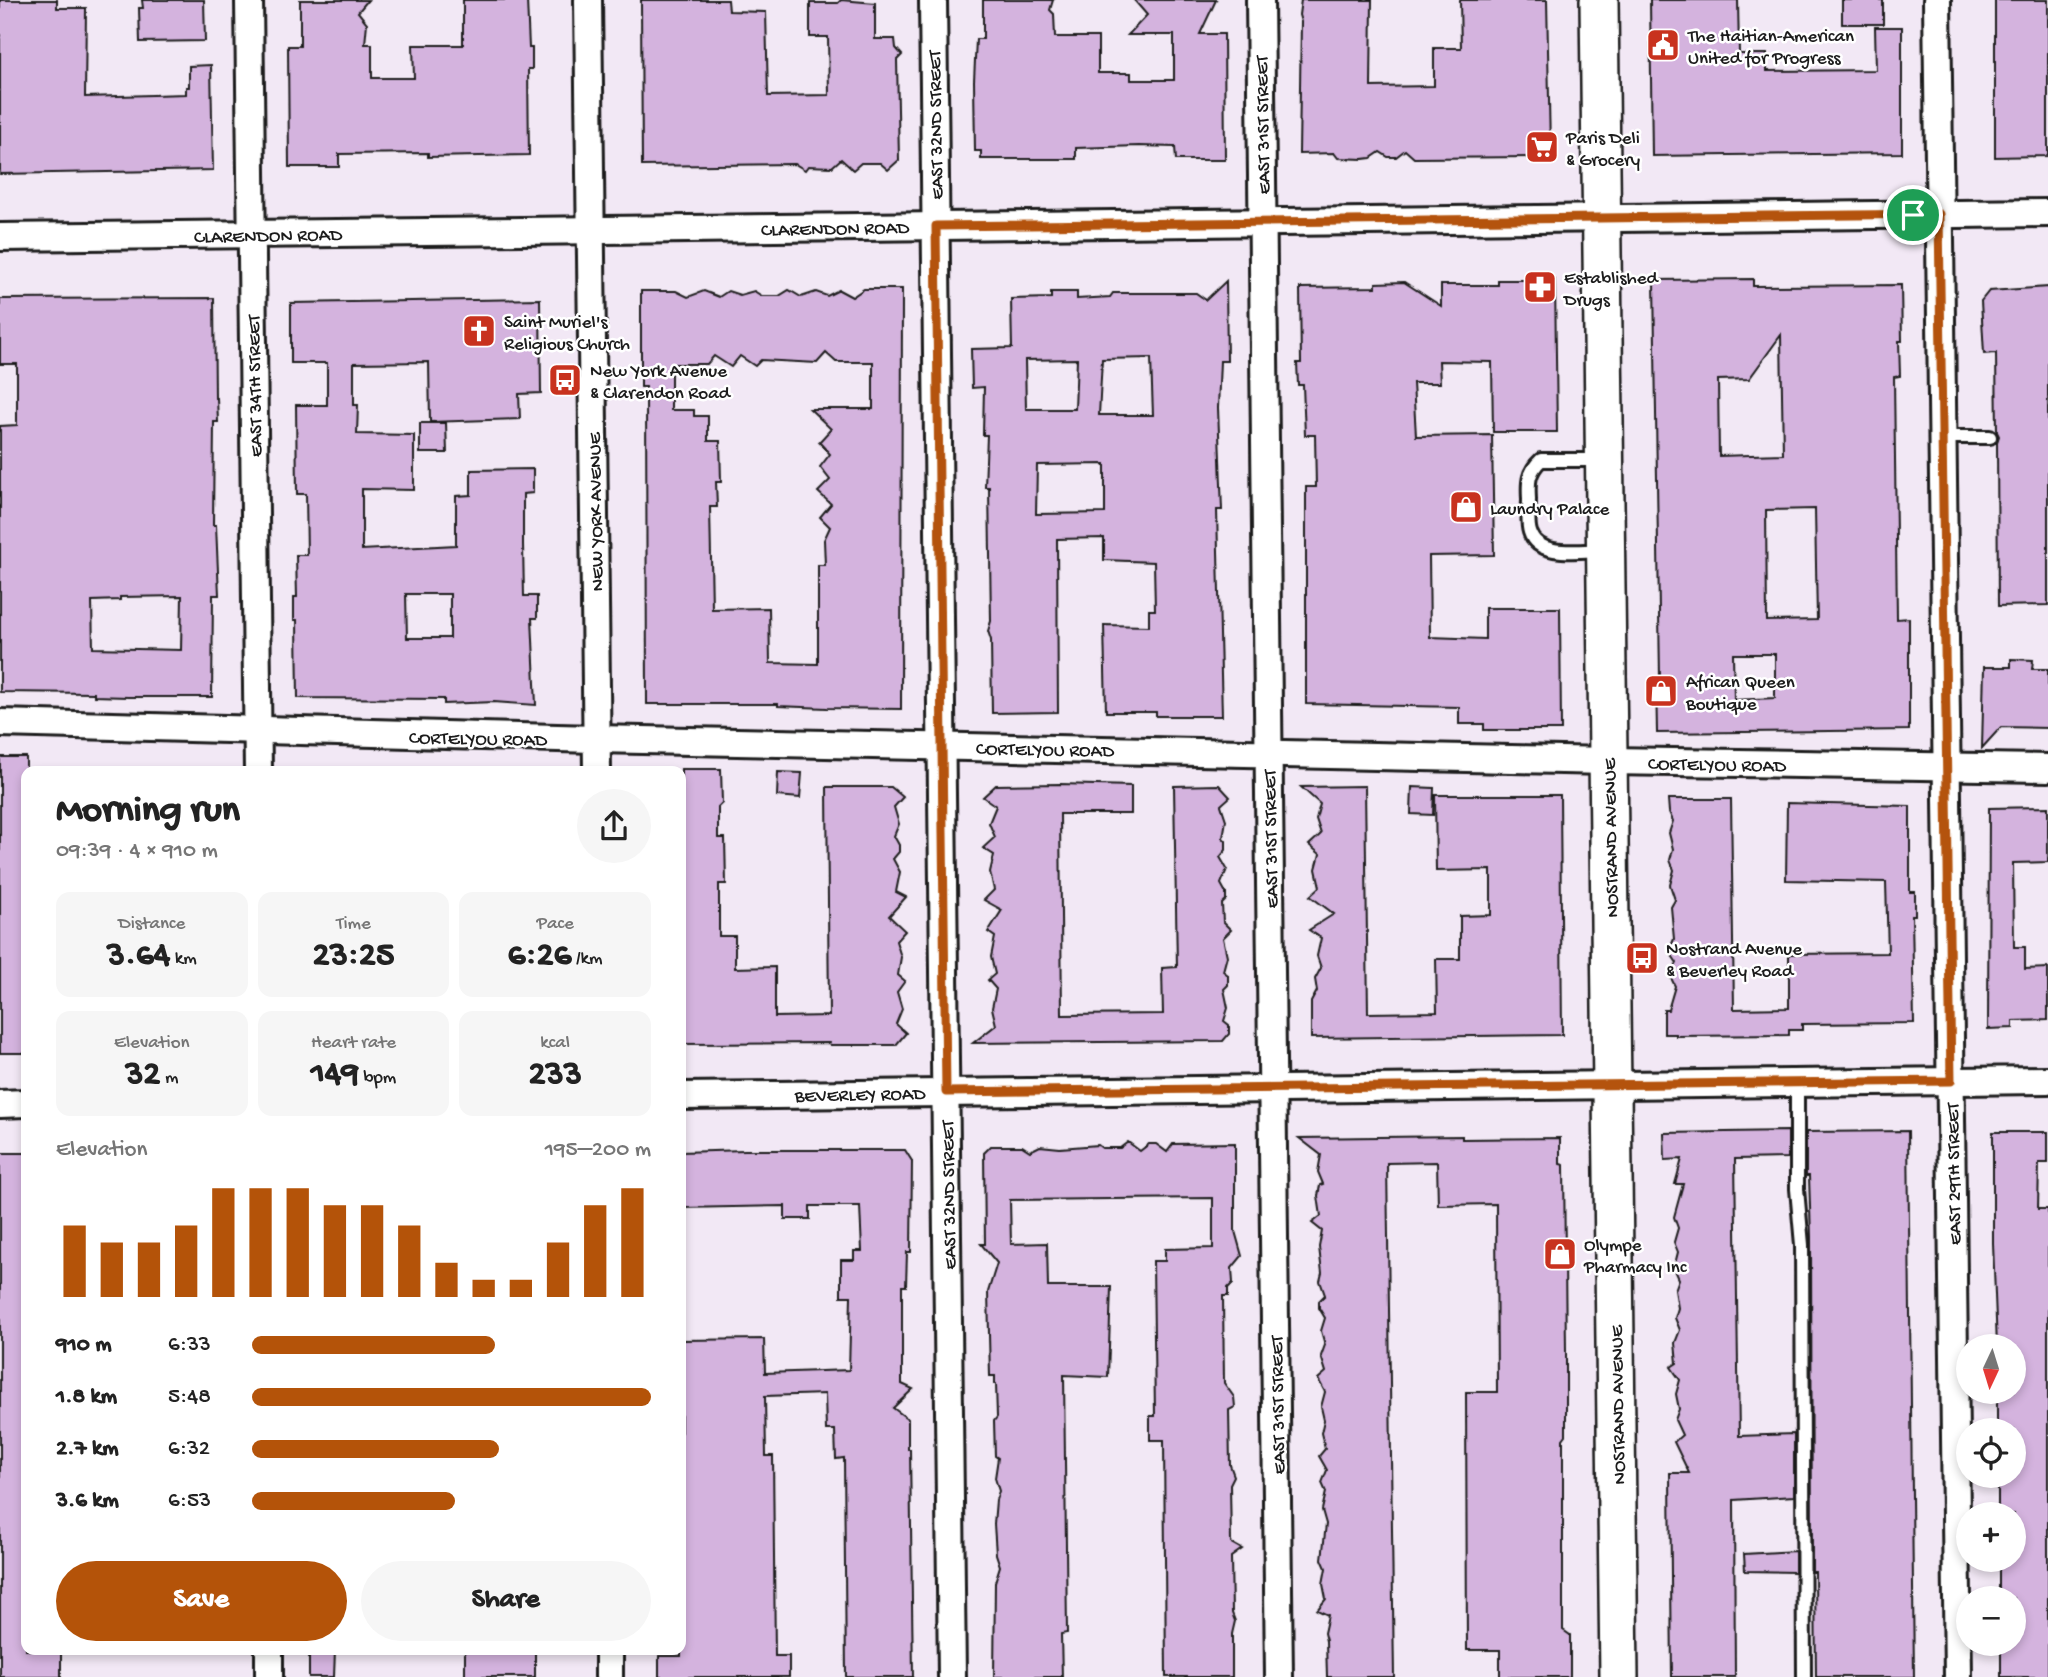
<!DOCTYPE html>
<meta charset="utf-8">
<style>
:root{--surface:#fff;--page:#f6f6f6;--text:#222;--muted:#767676;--accent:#b45309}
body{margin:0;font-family:"Gochi Hand",sans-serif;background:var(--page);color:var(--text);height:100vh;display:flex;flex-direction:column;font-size:26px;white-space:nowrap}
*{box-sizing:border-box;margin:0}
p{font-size:23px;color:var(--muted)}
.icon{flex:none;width:38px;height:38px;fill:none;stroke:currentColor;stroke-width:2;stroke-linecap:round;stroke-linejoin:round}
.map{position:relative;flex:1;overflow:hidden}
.panel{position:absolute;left:21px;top:766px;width:665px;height:889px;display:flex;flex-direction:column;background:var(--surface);border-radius:14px;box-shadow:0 4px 10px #0003}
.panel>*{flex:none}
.needle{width:46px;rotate:184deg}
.buttons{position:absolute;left:1956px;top:1334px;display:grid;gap:14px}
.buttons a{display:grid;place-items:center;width:70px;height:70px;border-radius:50%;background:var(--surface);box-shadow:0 4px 10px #0003;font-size:35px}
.pin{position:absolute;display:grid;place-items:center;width:60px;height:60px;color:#fff;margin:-30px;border:4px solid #fff;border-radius:50%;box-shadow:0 2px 7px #0007}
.round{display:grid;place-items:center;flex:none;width:74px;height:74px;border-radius:37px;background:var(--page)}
.head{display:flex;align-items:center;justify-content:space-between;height:119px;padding:0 35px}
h1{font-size:38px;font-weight:700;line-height:52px}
.figures{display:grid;grid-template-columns:repeat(3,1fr);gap:10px;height:119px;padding:7px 35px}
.figures div{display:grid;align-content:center;border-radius:14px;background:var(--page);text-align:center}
.figures b{font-size:35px;font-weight:700}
.figures small{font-size:19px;font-weight:400}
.figures p{font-size:19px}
.chart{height:196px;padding:14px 35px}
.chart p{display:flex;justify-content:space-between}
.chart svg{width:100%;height:126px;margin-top:7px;stroke:var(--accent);stroke-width:6}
.action{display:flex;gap:14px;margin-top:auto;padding:14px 35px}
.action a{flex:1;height:80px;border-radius:42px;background:var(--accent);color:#fff;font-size:28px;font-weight:700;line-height:80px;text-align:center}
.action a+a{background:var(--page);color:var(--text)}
ul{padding:0 35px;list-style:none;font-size:23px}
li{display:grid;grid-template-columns:112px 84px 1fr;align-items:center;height:52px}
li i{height:18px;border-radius:9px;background:var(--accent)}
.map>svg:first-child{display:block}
.building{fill:#d4b3de;stroke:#1c1c1c;stroke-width:2;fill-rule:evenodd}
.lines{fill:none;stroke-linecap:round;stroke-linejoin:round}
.lane-casing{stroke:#1c1c1c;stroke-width:18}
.street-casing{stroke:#1c1c1c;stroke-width:32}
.secondary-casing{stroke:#1c1c1c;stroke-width:42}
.lane{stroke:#fff;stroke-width:12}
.street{stroke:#fff;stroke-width:26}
.secondary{stroke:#fff;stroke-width:37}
.route-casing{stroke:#fff;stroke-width:14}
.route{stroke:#b45309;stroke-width:9}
.labels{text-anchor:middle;stroke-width:5;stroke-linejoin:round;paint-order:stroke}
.poi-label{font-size:19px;fill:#1c1c1c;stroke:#fff;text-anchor:start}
.street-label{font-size:19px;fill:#1c1c1c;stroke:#fff}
</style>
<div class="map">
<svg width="2048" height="1677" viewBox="0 0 2048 1677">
<rect width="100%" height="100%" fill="#f2e8f5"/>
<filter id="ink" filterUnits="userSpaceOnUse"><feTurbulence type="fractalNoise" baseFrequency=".0143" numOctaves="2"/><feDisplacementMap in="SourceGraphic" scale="14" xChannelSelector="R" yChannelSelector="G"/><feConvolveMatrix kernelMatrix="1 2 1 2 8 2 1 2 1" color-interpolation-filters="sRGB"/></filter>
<g filter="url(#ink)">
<g class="building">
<path d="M0,0H57V8H86L85,97L186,94V87H189V66L211,65L213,170L0,174Z"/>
<path d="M142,0H204L205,41L140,42L139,8H143Z"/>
<path d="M300,0H368L358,12L367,23L365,44H372V78H414L413,45H463V0H527L529,48H532V69H528L529,155L428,157V153L339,154V167H289L288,46H300Z"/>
<path d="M641,0H728L729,11L766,12L768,96L829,95L828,37H810V3H838L841,0L875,3V39H895L896,48L902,55L897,60L899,160L888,170L880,163H861L853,170L841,159L832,167L808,166L805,170L795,164L642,166Z"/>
<path d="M983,0H1053L1050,10L1054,14L1055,37H1098V73H1131V80H1174V35H1128L1147,15L1134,0H1216L1200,34H1224L1225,160H1176L1175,147L1139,146L1076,148V159H981V151H975L974,81L976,39H983Z"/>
<path d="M1301,0H1372L1371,87L1434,86V48H1461L1460,0H1547L1550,149L1543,157L1414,158L1405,150L1396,157H1388L1380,152L1371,158L1363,159L1338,158L1334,153L1299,154L1301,22L1299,15Z"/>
<path d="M1650,0H1738L1739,54H1767V71L1876,70L1875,27H1902V153L1652,156Z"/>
<rect x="1842" y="0" width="41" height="24"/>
<path d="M1995,0H2048V156L1995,157Z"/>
<path d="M1753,279V286L1901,285L1902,341H1899L1900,376L1894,377L1897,619L1909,618V730L1657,733L1656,678H1660L1654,280ZM1781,335L1783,454L1719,456L1718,380L1749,379ZM1815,509L1817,620L1767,621L1766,510ZM1733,654H1775V698L1734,700Z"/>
<path d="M1498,280H1555L1557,432H1493L1492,362L1439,361L1440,383H1413L1416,436L1492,435L1494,555L1429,556L1430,637L1485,639V608H1560L1561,730H1484V724H1459V707L1306,704V487H1316L1315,435H1305L1303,385H1298L1297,363H1301L1300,288L1376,287V283L1404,282L1441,306V285H1498Z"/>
<path d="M1226,281L1227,361H1220L1218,408L1222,510H1217L1222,716H1156V712H1106L1104,625L1149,626V610H1155L1154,562L1104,560V538L1057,539L1058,712L992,713L991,640L988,631L991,621L989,487H985L987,435H983L984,387L972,388L971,349L1012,348L1011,299L1051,298V292H1077V299L1110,297L1113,293H1196L1206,300ZM1151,358L1153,415H1099L1102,359ZM1077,359L1075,409H1026L1025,360ZM1105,464V513L1036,514L1037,465Z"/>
<path d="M2048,287V605L1998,606L1997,442L1999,436L1997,432L1996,353L1984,354L1981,301L1989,291Z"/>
<path d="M864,289H902L901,709L827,708L778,706V704H647L646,387H641V291H676L688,297L704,291L719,297L728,291L740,295L754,291L762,296H779L789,290L801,297L816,292L827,296L839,290L852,297ZM826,353L836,362H873V409H810L831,429L819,442L830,454L820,467L830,480L818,492L831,504L820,517L830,527L824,540L825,565H818V664L770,663L769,608L712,609L710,507H717L716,482H721L720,441H708V416H694V410H671V364H707L714,356L731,367L740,356L755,366L761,360L817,363Z"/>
<path d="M214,298L215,398H217L218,422H214L213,525H216L219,595H213L212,697H128L94,696V693L0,692V426L17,425V364H0V299ZM182,596L181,650L93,648L92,601L120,600V597Z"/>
<path d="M540,299L541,393L519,394L520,419L430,422L429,362L354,363V405H358L357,434L414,435V490L362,489V550L456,545V496L471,495V470L533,469V493L523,494V544L524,596H537V618H532L536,705L494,702L444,704V699L298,698L297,620H294V597H297L296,555H307L306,494H297L296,405H327V363H291V303ZM406,594H450V638H407Z"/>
<path d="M420,423H446L447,453H420Z"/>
<path d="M2011,659L2033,660L2032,669H2048V728L2001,727L1982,748L1984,667H2011Z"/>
<rect x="0" y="757" width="26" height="296"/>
<path d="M681,769H721L722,803L718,807V838H725L726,884H719V936H735V968L775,967V1017L829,1016L827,787H891L903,797L894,807L899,824L894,836L899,845V852L893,859L900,872L896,892L906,897L889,916L905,931L896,941L901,957L898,975L905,981L897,992L902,1009L896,1024L906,1033L896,1045H830L829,1043L681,1044Z"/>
<path d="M778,772L802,773L800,798L777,796Z"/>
<path d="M1060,784L1131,786V814H1060L1062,1015L1163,1014L1162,968L1177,967L1174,786L1219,785L1230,797L1221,805L1226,820L1223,838L1226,841V850L1220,857L1227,869L1221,884L1226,893V900L1222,904L1223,922L1231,930L1223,938L1227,956L1223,971L1228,975V985L1224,989L1228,1008L1224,1021L1229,1025V1034L1223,1041L973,1043L996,1025L992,1008L996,989L988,980L995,974L991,957L995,937L988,932L1002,910L984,900L994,890L990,872L994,855L983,848L995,837L989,823L996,806L983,797L996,785Z"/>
<path d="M1365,786L1368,1013L1437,1012L1436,959H1460V916L1491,915V870L1436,871L1435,795H1560L1562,1035L1311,1038V1002L1317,991L1315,979L1321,968L1317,956L1321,938L1309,930L1334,914L1310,896L1320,887L1316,869L1320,854L1309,845L1321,834L1316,819L1320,804L1301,787Z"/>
<path d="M1412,787L1434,788L1433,815L1411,814Z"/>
<path d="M1668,799H1731L1734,1009L1789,1008V954L1888,953L1886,882L1786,880L1787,803L1910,806V892H1915V915H1912L1914,1023L1802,1024V1030H1789V1035L1676,1036V1034H1664V1010H1668L1675,986L1670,976L1677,963L1669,951L1674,939L1671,907L1675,900L1670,885L1674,870L1670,860L1673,849L1669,833L1673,821L1669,812Z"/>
<path d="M2048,807V862L2013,863L2014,947H2025V969L2048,968V1020L2013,1021V1028L1988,1029L1989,808Z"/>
<path d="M1788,1131V1158L1735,1159L1739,1436L1794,1434V1496L1734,1500L1735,1677H1672L1670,1473H1689L1674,1442L1682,1435L1675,1420L1679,1409L1676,1394L1680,1380L1671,1367L1677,1363L1675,1343L1680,1330L1675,1318L1678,1308L1675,1290L1679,1279L1674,1268L1678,1252L1674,1242L1678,1228L1674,1217L1683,1184H1675L1682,1159L1665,1160L1664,1133Z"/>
<path d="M1908,1131L1914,1677H1816L1815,1572H1812L1811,1237L1809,1176H1806V1132Z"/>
<path d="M1993,1132H2048V1163H2039L2038,1209H2048V1677H2001V1643H2014V1598H1999V1559H2014V1514H1998V1475H2014V1430H1997V1391H2014V1346H1997L1993,1243Z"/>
<path d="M1462,1136V1139L1560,1138V1164L1564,1165L1566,1353V1435L1563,1439V1630L1570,1635V1677H1500V1650H1467L1466,1392H1497L1496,1204L1438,1205L1437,1162L1387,1163L1394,1677H1327L1326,1641L1324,1633L1328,1615L1317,1610L1326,1599L1323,1584L1326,1568L1322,1559L1326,1524L1322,1510L1326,1492L1322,1483L1327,1470L1319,1456L1325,1449L1321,1433L1324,1420L1321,1407L1325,1392L1318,1379L1326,1372L1321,1356L1325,1345L1321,1331L1325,1318L1319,1308V1301L1325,1295L1320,1281L1322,1273L1319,1247L1322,1231L1312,1223L1321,1216L1318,1196L1320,1185L1323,1184L1318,1172L1321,1155L1299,1138Z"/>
<path d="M1128,1142L1140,1151L1149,1144H1156L1167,1152L1173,1144L1235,1143V1231L1242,1256L1232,1268L1233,1283L1228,1288V1296H1223L1224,1383L1234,1397L1235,1407L1229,1410L1230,1465L1234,1476L1230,1484L1231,1543L1242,1549L1231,1557L1232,1613L1235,1621L1232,1634V1677H1166L1164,1440H1150V1416H1155L1153,1261H1165V1249L1213,1248V1198L1010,1200L1011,1244L1047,1243L1048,1287H1111L1108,1377L1064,1375L1067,1633L1061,1634L1062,1677H994L995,1582L1000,1566L996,1554L994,1524L996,1500L999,1491L995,1478L998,1458L995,1456L994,1421L997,1417L996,1384H995V1376H990L988,1292L997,1263L981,1244H985L984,1153L991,1146H1022L1030,1151L1040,1146L1060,1148L1098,1145L1102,1148H1120Z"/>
<path d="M745,1150H905L912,1161L911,1252H907L906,1286H902V1384L913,1389L893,1408L908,1419V1449H910L913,1677H846L844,1458L836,1459L835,1430H826L825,1394L765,1396L766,1456H773L775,1656H789V1677H659V1656H681V1340L764,1339L765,1373L849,1370L851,1296H841V1260H854V1251H862L860,1206H810V1219H785V1206L681,1208V1152Z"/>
<path d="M0,1153H26V1650H61V1677H0Z"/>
<path d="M1795,1551V1572L1745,1571L1744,1554Z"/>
<path d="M309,1650H335L334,1677H309Z"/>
<rect x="465" y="1650" width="70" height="27"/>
</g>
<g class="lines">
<defs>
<g id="lane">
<path d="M1942,437H1990"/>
<path d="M1602,460H1541C1528,472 1528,482 1529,499C1529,509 1527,523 1530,532C1538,559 1583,550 1604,550"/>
<path d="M1797,1083V1189L1802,1245L1804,1677"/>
</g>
<g id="street">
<path d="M249,0L258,772"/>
<path d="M588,0L597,772"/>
<path d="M933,0L952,1677"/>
<path d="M1260,0L1279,1677"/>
<path d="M1937,0L1958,1677"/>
<path d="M0,237L2048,213"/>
<path d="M0,723L596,739L1608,761L2048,768"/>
<path d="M681,1096L2048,1080"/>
<path d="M0,1104L26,1103"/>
<path d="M269,1650V1677"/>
<path d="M609,1650V1677"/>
</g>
<path id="secondary" d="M1599,0L1619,1677"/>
</defs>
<use href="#lane" class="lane-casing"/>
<use href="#street" class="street-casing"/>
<use href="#secondary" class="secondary-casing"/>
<use href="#lane" class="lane"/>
<use href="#street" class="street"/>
<use href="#secondary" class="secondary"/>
</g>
</g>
<g class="lines" filter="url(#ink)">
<defs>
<path id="route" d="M1939,214L1951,1081L946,1092L936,226Z"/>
</defs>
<use href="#route" class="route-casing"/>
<use href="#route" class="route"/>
</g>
<defs>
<symbol id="civic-square" viewBox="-11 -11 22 22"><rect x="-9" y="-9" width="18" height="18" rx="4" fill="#c8321e" stroke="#fff"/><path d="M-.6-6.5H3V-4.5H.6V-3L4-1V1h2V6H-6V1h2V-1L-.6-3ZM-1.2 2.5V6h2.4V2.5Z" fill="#fff"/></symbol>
<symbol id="supermarket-square" viewBox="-11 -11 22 22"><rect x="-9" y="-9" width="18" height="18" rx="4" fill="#c8321e" stroke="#fff"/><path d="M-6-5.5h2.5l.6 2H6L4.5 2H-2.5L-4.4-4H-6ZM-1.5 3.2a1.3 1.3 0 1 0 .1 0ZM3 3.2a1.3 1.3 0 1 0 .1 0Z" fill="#fff"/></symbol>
<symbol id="pharmacy-square" viewBox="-11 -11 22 22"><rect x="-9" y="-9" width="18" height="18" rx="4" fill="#c8321e" stroke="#fff"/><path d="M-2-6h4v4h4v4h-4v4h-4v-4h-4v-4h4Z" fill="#fff"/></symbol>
<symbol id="church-square" viewBox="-11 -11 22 22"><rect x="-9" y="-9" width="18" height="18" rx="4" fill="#c8321e" stroke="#fff"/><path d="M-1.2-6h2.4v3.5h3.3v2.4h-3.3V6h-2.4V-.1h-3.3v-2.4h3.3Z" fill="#fff"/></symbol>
<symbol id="bus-square" viewBox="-11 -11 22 22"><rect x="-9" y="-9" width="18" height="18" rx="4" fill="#c8321e" stroke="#fff"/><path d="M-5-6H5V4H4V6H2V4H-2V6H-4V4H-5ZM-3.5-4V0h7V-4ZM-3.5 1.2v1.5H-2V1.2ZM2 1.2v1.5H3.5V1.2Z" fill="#fff"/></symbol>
<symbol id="shop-square" viewBox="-11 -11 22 22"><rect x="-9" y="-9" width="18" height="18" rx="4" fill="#c8321e" stroke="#fff"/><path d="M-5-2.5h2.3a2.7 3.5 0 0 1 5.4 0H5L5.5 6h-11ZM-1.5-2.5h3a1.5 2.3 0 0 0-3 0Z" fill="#fff"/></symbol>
</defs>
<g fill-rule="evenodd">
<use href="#civic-square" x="1644" y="26" width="38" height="38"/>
<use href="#supermarket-square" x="1523" y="128" width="38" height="38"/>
<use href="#pharmacy-square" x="1521" y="268" width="38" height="38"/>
<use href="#church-square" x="460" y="312" width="38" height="38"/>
<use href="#bus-square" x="546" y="361" width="38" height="38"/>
<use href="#shop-square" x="1447" y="488" width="38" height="38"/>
<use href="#shop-square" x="1642" y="672" width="38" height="38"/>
<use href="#bus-square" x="1623" y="939" width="38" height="38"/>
<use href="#shop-square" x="1541" y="1235" width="38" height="38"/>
</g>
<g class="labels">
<g class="poi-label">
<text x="1688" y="41">The Haitian-American<tspan x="1688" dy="22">United for Progress</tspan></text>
<text x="1566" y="143">Paris Deli<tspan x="1566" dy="22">&amp; Grocery</tspan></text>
<text x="1564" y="283">Established<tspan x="1564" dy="22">Drugs</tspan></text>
<text x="504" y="327">Saint Muriel's<tspan x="504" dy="22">Religious Church</tspan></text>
<text x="590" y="376">New York Avenue<tspan x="590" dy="22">&amp; Clarendon Road</tspan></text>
<text x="1490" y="514">Laundry Palace</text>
<text x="1686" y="687">African Queen<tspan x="1686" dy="22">Boutique</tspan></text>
<text x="1666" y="954">Nostrand Avenue<tspan x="1666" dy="22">&amp; Beverley Road</tspan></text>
<text x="1584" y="1250">Olympe<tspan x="1584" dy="22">Pharmacy Inc</tspan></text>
</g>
<g class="street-label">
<text transform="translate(934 125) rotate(-91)" y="7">EAST 32ND STREET</text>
<text transform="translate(1261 125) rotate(-91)" y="7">EAST 31ST STREET</text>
<text transform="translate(835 227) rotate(-1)" y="7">CLARENDON ROAD</text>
<text transform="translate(268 234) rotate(-1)" y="7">CLARENDON ROAD</text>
<text transform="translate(253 386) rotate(-91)" y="7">EAST 34TH STREET</text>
<text transform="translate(594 512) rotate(-91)" y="7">NEW YORK AVENUE</text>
<text transform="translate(478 737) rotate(1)" y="7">CORTELYOU ROAD</text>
<text transform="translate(1045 748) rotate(1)" y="7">CORTELYOU ROAD</text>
<text transform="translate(1717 763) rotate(1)" y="7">CORTELYOU ROAD</text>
<text transform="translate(1609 838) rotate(-91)" y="7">NOSTRAND AVENUE</text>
<text transform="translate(1269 839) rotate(-91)" y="7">EAST 31ST STREET</text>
<text transform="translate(860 1093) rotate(-1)" y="7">BEVERLEY ROAD</text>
<text transform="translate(1952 1174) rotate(-91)" y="7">EAST 29TH STREET</text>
<text transform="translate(947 1195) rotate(-91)" y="7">EAST 32ND STREET</text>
<text transform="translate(1276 1405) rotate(-91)" y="7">EAST 31ST STREET</text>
<text transform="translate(1616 1405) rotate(-91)" y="7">NOSTRAND AVENUE</text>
</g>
</g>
</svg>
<div class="buttons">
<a><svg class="needle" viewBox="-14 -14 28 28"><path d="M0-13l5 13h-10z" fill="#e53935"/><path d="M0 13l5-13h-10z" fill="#767676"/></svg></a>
<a><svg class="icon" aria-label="locate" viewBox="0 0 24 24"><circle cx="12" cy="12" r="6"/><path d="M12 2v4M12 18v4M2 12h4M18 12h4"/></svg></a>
<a>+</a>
<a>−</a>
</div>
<div class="pin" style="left:1913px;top:215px;background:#1e9e55"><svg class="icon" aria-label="arrive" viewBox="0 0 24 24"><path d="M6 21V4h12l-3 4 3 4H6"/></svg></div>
<section class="panel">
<div class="head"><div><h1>Morning run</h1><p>09:39 · 4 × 910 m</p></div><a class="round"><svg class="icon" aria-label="share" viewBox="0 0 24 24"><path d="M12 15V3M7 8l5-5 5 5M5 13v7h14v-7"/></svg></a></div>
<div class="figures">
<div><p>Distance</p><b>3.64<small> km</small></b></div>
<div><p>Time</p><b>23:25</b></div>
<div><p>Pace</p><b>6:26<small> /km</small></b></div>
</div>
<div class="figures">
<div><p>Elevation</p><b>32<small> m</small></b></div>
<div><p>Heart rate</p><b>149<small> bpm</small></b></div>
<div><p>kcal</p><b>233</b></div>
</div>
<div class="chart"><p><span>Elevation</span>195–200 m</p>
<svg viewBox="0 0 160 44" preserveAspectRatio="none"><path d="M5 44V19M15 44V25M25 44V25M35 44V19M45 44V6M55 44V6M65 44V6M75 44V12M85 44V12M95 44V19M105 44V32M115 44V38M125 44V38M135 44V25M145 44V12M155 44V6"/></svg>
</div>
<ul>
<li><b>910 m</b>6:33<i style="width:61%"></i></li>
<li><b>1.8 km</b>5:48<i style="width:100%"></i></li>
<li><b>2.7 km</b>6:32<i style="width:62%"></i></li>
<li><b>3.6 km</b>6:53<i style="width:51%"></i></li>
</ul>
<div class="action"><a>Save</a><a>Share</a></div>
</section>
</div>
